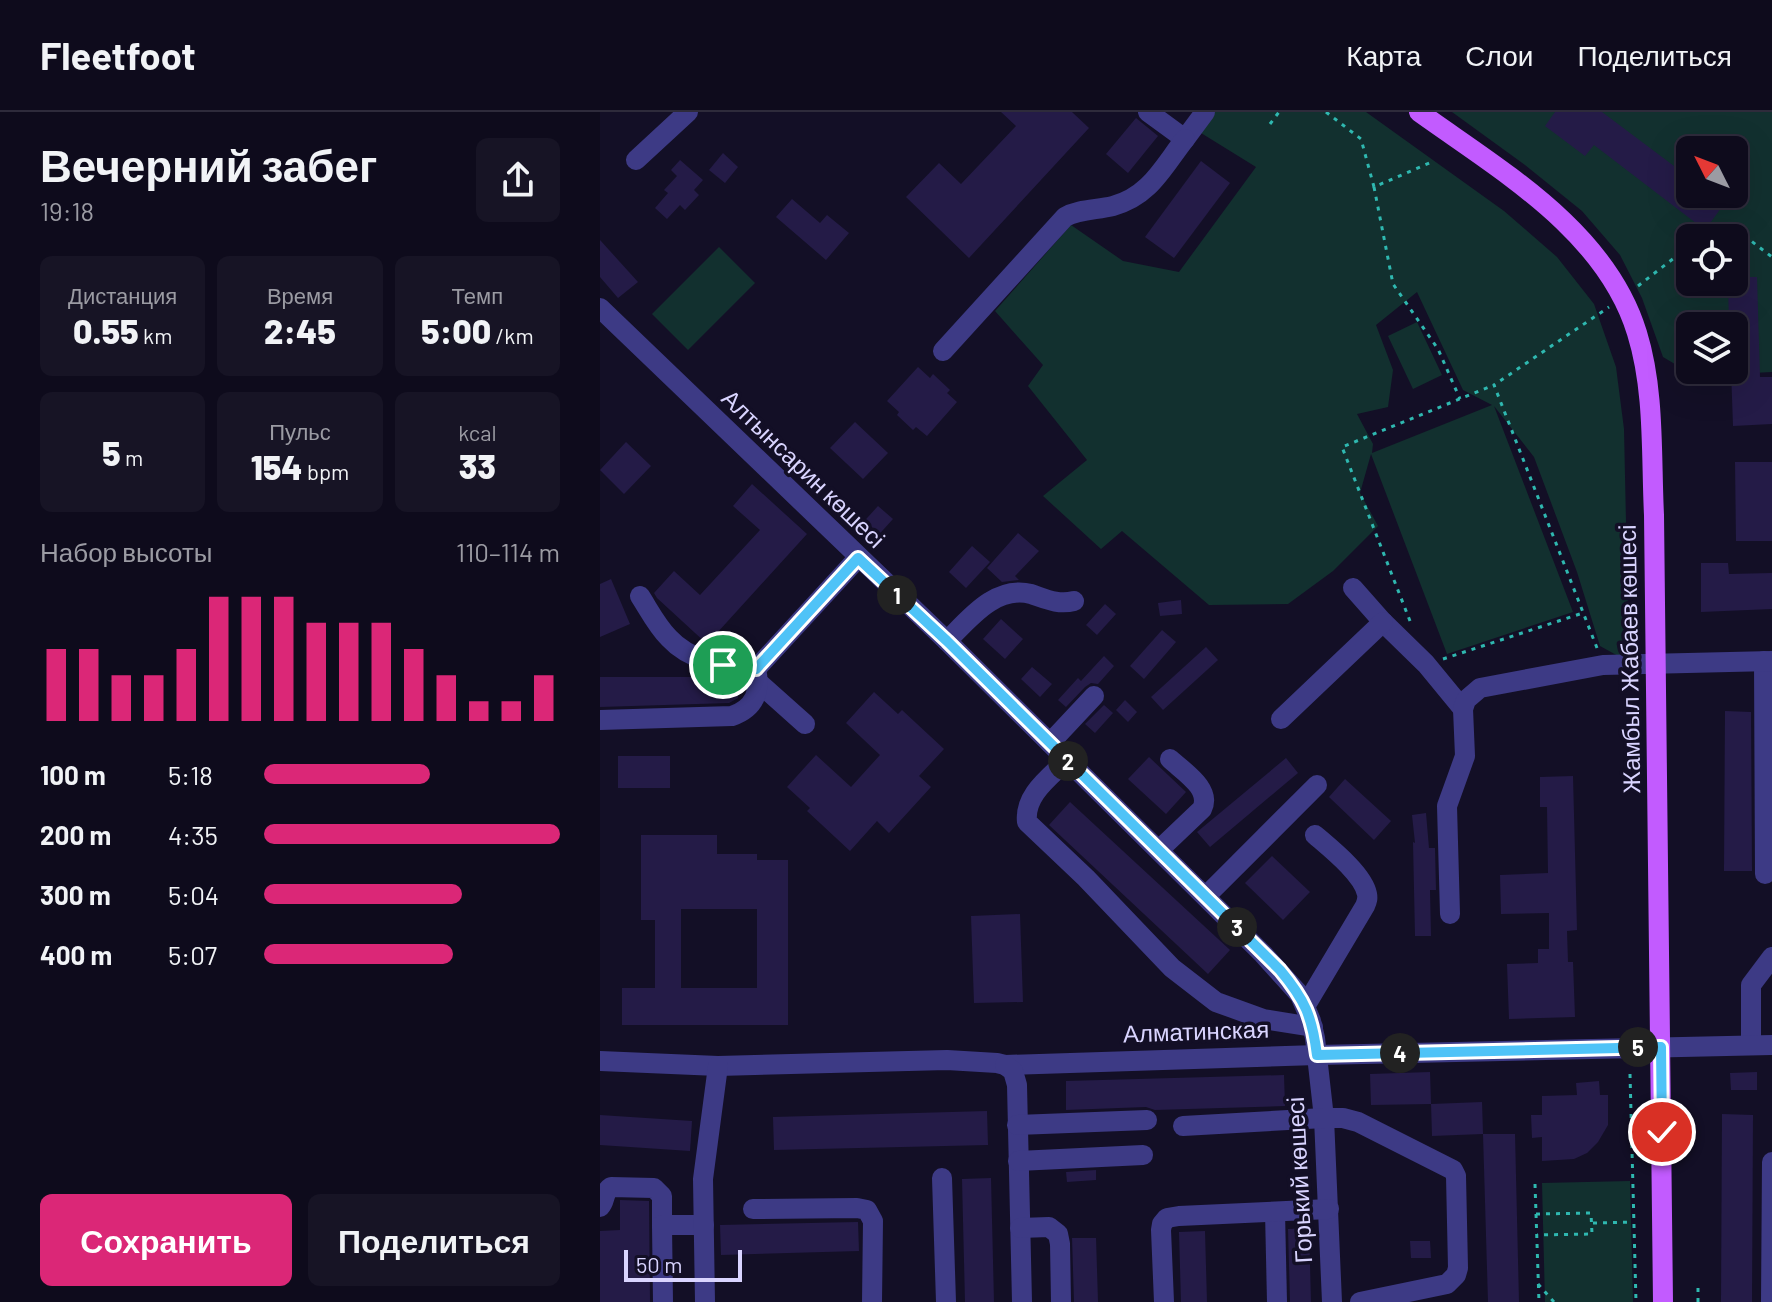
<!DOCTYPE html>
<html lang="ru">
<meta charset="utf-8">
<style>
:root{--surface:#0e0b1c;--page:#171425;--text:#f1f3f6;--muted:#9b9ba3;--line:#2e2b3b;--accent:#db2777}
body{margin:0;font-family:Barlow,sans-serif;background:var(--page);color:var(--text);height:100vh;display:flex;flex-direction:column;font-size:30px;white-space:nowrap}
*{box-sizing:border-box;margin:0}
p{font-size:26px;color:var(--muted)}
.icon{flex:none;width:44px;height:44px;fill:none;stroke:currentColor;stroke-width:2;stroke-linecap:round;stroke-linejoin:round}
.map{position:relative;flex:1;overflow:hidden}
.sheet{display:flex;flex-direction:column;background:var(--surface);width:600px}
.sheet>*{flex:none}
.needle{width:52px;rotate:312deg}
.buttons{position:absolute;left:1076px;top:24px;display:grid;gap:16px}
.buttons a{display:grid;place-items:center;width:72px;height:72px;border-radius:12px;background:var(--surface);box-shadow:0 8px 32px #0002,0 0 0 2px var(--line);font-size:40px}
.scale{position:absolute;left:24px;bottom:20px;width:118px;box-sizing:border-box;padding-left:8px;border:4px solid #d9d4ff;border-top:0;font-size:22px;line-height:28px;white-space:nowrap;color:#d9d4ff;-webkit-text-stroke:6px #130f26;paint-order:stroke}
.pin{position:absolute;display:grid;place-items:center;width:68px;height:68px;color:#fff;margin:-34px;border:4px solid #fff;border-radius:50%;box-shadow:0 2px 8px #0007}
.km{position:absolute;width:40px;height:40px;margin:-20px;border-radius:50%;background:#222;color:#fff;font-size:22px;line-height:40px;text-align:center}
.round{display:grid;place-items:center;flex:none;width:84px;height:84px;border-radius:12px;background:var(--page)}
.overview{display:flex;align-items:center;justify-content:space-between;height:136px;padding:0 40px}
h1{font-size:44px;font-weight:800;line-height:60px}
.stats{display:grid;grid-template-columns:repeat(3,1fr);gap:12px;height:136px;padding:8px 40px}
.stats div{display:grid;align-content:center;border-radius:12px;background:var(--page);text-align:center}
.stats b{font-size:34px;font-weight:800}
.stats small{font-size:22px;font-weight:400}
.stats p{font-size:22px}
.chart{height:224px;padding:16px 40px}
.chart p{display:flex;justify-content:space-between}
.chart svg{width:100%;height:144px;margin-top:8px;stroke:var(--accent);stroke-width:6}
.action{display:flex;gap:16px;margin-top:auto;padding:16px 40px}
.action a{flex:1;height:92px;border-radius:12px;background:var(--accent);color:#fff;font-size:32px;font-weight:800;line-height:92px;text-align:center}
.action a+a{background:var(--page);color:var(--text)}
ul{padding:0 40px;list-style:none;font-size:26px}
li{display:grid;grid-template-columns:128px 96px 1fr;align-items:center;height:60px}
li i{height:20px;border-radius:10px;background:var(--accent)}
header{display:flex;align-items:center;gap:48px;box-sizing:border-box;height:112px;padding:0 40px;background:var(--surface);border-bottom:2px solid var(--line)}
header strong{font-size:38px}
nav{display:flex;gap:44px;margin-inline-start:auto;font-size:28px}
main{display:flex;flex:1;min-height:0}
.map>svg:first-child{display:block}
.green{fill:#12302f;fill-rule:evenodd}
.building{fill:#241b47;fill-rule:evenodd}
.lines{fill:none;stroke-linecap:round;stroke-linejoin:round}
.path{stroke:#2fb8b0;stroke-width:3;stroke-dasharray:4 6;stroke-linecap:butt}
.minor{stroke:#3d3a85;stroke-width:20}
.major{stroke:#c25bff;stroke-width:20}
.route-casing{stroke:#fff;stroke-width:16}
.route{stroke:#4fc3f7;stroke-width:10}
.labels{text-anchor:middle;stroke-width:7;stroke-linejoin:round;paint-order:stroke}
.street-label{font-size:24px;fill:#d9d4ff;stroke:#130f26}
</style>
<header>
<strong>Fleetfoot</strong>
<nav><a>Карта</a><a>Слои</a><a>Поделиться</a></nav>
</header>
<main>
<section class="sheet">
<div class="overview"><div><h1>Вечерний забег</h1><p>19:18</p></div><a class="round"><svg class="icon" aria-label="share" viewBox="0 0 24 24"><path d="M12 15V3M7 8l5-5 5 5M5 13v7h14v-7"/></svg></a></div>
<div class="stats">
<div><p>Дистанция</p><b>0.55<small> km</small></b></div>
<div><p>Время</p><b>2:45</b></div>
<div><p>Темп</p><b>5:00<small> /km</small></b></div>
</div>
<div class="stats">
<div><b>5<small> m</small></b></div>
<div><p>Пульс</p><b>154<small> bpm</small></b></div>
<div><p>kcal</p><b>33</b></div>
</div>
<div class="chart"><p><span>Набор высоты</span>110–114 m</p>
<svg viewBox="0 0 160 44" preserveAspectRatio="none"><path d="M5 44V22M15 44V22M25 44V30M35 44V30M45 44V22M55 44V6M65 44V6M75 44V6M85 44V14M95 44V14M105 44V14M115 44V22M125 44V30M135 44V38M145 44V38M155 44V30"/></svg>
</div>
<ul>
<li><b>100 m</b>5:18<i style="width:56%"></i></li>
<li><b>200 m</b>4:35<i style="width:100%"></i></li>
<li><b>300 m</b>5:04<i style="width:67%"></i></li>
<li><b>400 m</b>5:07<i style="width:64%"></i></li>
</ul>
<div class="action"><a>Сохранить</a><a>Поделиться</a></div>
</section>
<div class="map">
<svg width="1172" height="1190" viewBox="0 0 1172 1190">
<rect width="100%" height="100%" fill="#130f26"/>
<g class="green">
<path d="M615,0H766L904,99L957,145L994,192L1016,255L1024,317L1029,550L1000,534L977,460L934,345L894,294L973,500L847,542L771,342L760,381L778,414L733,459L688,492L609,493L522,419L501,437L443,384L487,348L428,274L443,253L395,199L471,113L523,149L579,160L656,55L601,21ZM817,180L863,278L892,293L772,341L773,332L757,302L788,295L793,258L776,213Z"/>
<path d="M852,0H1172V260L1095,264L1063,245L1042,186L1020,143L982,99L925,53ZM1090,38H1134V82H1090ZM1090,126H1134V170H1090ZM1090,214H1134V258H1090Z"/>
<path d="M119,135L155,171L88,238L52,202Z"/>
<path d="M817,210L842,263L813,277L788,224Z"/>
<path d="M1030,1069L1033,1190H945L942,1071Z"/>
</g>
<g class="building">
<path d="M401,0H472L489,16L369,146L306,85L339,51L361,72L416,14Z"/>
<path d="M955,0H1002L1090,66V82H1111L1124,92L1105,118L994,33L985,44L945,14Z"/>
<path d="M536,6L558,24L528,61L506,42Z"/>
<path d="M123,41L138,55L125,71L109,58Z"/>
<path d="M80,48L103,68L94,78L99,83L85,98L80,93L67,107L55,96L68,81L64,78L77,64L71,58Z"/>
<path d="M601,49L630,71L574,146L545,125Z"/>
<path d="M192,87L220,111L227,103L249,121L226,148L176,105Z"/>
<path d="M0,128L38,170L18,186L0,165Z"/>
<path d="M1134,165H1157L1160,265H1172V312L1133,314L1131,258H1134V214H1129L1128,170H1134Z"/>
<path d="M318,255L330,266L333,262L350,278L347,281L357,290L327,324L316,315L313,318L297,303L299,300L287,289Z"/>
<path d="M255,310L288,341L263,367L230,336Z"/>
<path d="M26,330L51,354L24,382L0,358Z"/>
<path d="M1135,350H1172V429H1136Z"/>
<path d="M152,372L207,422L107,532L57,486L54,481L74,459L100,483L160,418L133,394Z"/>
<path d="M278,394L293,407L273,429L258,416Z"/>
<path d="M418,421L439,439L415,464L419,468L402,470L387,456Z"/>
<path d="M372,434L390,450L366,476L349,460Z"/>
<path d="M1101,451H1128L1129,462L1172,461V497L1101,500Z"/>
<path d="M11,467L30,512L0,525V472Z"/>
<path d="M581,488L582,502L560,504L558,491Z"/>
<path d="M505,492L516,502L497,523L486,513Z"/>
<path d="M401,507L423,527L405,547L383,527Z"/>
<path d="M562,518L576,530L544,567L530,554Z"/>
<path d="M606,535L618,548L563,598L551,585Z"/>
<path d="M504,544L514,554L498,572L491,571L485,575L466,595L458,588L478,566L481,569Z"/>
<path d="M432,555L452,572L440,585L421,567Z"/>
<path d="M0,565H117L123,566V581H138V586L129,591L0,595Z"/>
<path d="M274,580L298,602L302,598L344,637L319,664L331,675L289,721L277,709L250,739L207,699L210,696L187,675L216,643L251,675L280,643L246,611Z"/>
<path d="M525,588L537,600L528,610L516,598Z"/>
<path d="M504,593L513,601L495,621L485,612Z"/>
<path d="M1125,599L1151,600L1152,759H1124Z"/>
<rect x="18" y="644" width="52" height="32"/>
<path d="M549,645L586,680L566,702L528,667Z"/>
<path d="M686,646L698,661L610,735L597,720Z"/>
<path d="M973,664L977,818L967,819L968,850H973L975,905L909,907L907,852L938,851V837H949V801L901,802L900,763L948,761L947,695H940V665Z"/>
<path d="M745,667L791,709L774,728L729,685Z"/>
<path d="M470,690L630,838L608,862L449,713Z"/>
<path d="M826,701L829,736H835L836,778H830L831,824H815L813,730L815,731L812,703Z"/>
<path d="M41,723H117V742H157V748H188V913H22V876H55V808H41ZM81,797H157V876H81Z"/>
<path d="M672,744L710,780L683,808L645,771Z"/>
<path d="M420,802L423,890L374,891L371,804Z"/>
<path d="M830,960L831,992L771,993L770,962Z"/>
<path d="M1157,960V978H1131L1130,961Z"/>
<path d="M684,963L685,994L555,998L546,995L466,998V969Z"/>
<path d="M999,969L1000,983H1008V1013L998,1030L987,1041L974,1047L942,1049V1025L932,1026L931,1003H942V984L977,983L976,971Z"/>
<path d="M882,990L883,1022L832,1024L831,992Z"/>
<path d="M387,999L388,1033L174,1038L173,1005Z"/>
<path d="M1122,1002L1153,1003L1152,1190H1121Z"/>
<path d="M0,1003L92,1009L90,1039L0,1033Z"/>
<path d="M883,1022H915L919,1190H888Z"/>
<path d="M496,1058V1068L467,1070L466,1060Z"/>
<path d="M391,1066L394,1190H365L362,1067Z"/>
<path d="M20,1088L49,1089L50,1190H0V1119L20,1118Z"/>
<path d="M258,1110L259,1139L121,1143L120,1113Z"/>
<path d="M709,1116L711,1190H690L688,1117Z"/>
<path d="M605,1119L607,1190H581L579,1120Z"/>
<path d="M472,1126H496L498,1190H474Z"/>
<path d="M810,1129H830L831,1146H811Z"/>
</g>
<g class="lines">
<g class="path">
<path d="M726,0L761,27L774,75L834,49"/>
<path d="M670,12L679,0"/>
<path d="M774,75L793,172L838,237L860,287"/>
<path d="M1134,128L1146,125L1172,145"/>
<path d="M1038,174L1083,139L1090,138"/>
<path d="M810,509L742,335L894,273"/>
<path d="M997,536L894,273L1009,195"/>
<path d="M843,547L983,501"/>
<path d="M1030,962L1036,1190"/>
<path d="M935,1072L939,1190"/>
<path d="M936,1102L991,1101L992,1122L937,1123"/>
<path d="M993,1111L1033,1110"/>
<path d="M938,1172L954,1190"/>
<path d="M1098,1190V1174"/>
</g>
<g class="minor">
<path d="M548,0L585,27L605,0"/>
<path d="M36,48L88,0"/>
<path d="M0,196L347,529L663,842L700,883L711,909L715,926L724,1006L732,1190"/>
<path d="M343,239L465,105C479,97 497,98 513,94C550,84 563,55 585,27"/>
<path d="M753,476L783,510L826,552L863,597"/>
<path d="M40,484C49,498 57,514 69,526C92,551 125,553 156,557L258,446"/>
<path d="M347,529C369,507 395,473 431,482C446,487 458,493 474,489"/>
<path d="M1164,549L1165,762"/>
<path d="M159,571L205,612"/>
<path d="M681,607L783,510"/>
<path d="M0,608L132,604C155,596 161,579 156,557"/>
<path d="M450,631L494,584"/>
<path d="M467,648C449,666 424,683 427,710L486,766L572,856L616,890L663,907L713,915"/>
<path d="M559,738L602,697C612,677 584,660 570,647"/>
<path d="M606,784L717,673"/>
<path d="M850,802L847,694L865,644L863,597L866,588L880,576L1003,553L1172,549"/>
<path d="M706,893L765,794C767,789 768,787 767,782C763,762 730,736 715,723"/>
<path d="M1151,933V873L1172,845"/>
<path d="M0,949L118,954L347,948L397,951L405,953L717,943L1172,933"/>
<path d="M405,953L413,959L417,973L422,1190"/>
<path d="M417,1013L547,1008"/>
<path d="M583,1014L724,1006H743L758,1010L853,1058L856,1064L858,1156L856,1163L847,1172L760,1190"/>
<path d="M418,1049L543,1043"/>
<path d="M342,1066L346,1190"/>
<path d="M0,1095C6,1089 3,1080 11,1075L54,1076L62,1084V1113"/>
<path d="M153,1097L257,1096L267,1098L273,1109L272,1190"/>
<path d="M675,1100L677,1190"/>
<path d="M420,1116L449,1115L458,1122L460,1132L461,1190"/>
<path d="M63,1190L62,1113H104"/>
<path d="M105,1190L103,1067L118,954"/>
<path d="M564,1190L561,1118L562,1112L567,1106L579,1104L729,1097"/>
<path d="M1171,1190L1172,1050"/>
</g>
<path class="major" d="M819,0C901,59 1006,119 1037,221C1055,279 1051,344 1054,403L1063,1190"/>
</g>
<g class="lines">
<defs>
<path id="route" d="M123,553L156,557L258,446L347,529L680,858C705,888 712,904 717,943L1061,935L1062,1020"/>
</defs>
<use href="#route" class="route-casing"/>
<use href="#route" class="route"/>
</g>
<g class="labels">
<g class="street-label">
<text transform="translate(203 357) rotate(44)" y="8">Алтынсарин көшесі</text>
<text transform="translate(1030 547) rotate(-91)" y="8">Жамбыл Жабаев көшесі</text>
<text transform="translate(596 920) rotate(-2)" y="8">Алматинская</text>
<text transform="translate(700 1068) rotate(-93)" y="8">Горький көшесі</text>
</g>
</g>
</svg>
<div class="buttons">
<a><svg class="needle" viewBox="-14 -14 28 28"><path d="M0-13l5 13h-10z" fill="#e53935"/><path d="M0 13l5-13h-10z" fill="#9b9ba3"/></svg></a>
<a><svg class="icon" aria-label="locate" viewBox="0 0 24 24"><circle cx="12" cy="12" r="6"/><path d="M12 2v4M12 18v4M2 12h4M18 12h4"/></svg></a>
<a><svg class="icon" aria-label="layers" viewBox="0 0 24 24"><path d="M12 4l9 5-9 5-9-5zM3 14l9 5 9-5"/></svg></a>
</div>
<div class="scale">50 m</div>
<div class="pin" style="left:123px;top:553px;background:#1e9e55"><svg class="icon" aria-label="arrive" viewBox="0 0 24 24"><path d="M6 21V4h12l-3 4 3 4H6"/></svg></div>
<div class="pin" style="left:1062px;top:1020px;background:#d93025"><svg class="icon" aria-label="check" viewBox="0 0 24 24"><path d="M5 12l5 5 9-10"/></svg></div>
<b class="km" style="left:297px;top:483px">1</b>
<b class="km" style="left:468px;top:649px">2</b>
<b class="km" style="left:637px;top:815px">3</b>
<b class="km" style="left:800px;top:941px">4</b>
<b class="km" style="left:1038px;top:935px">5</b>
</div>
</main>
